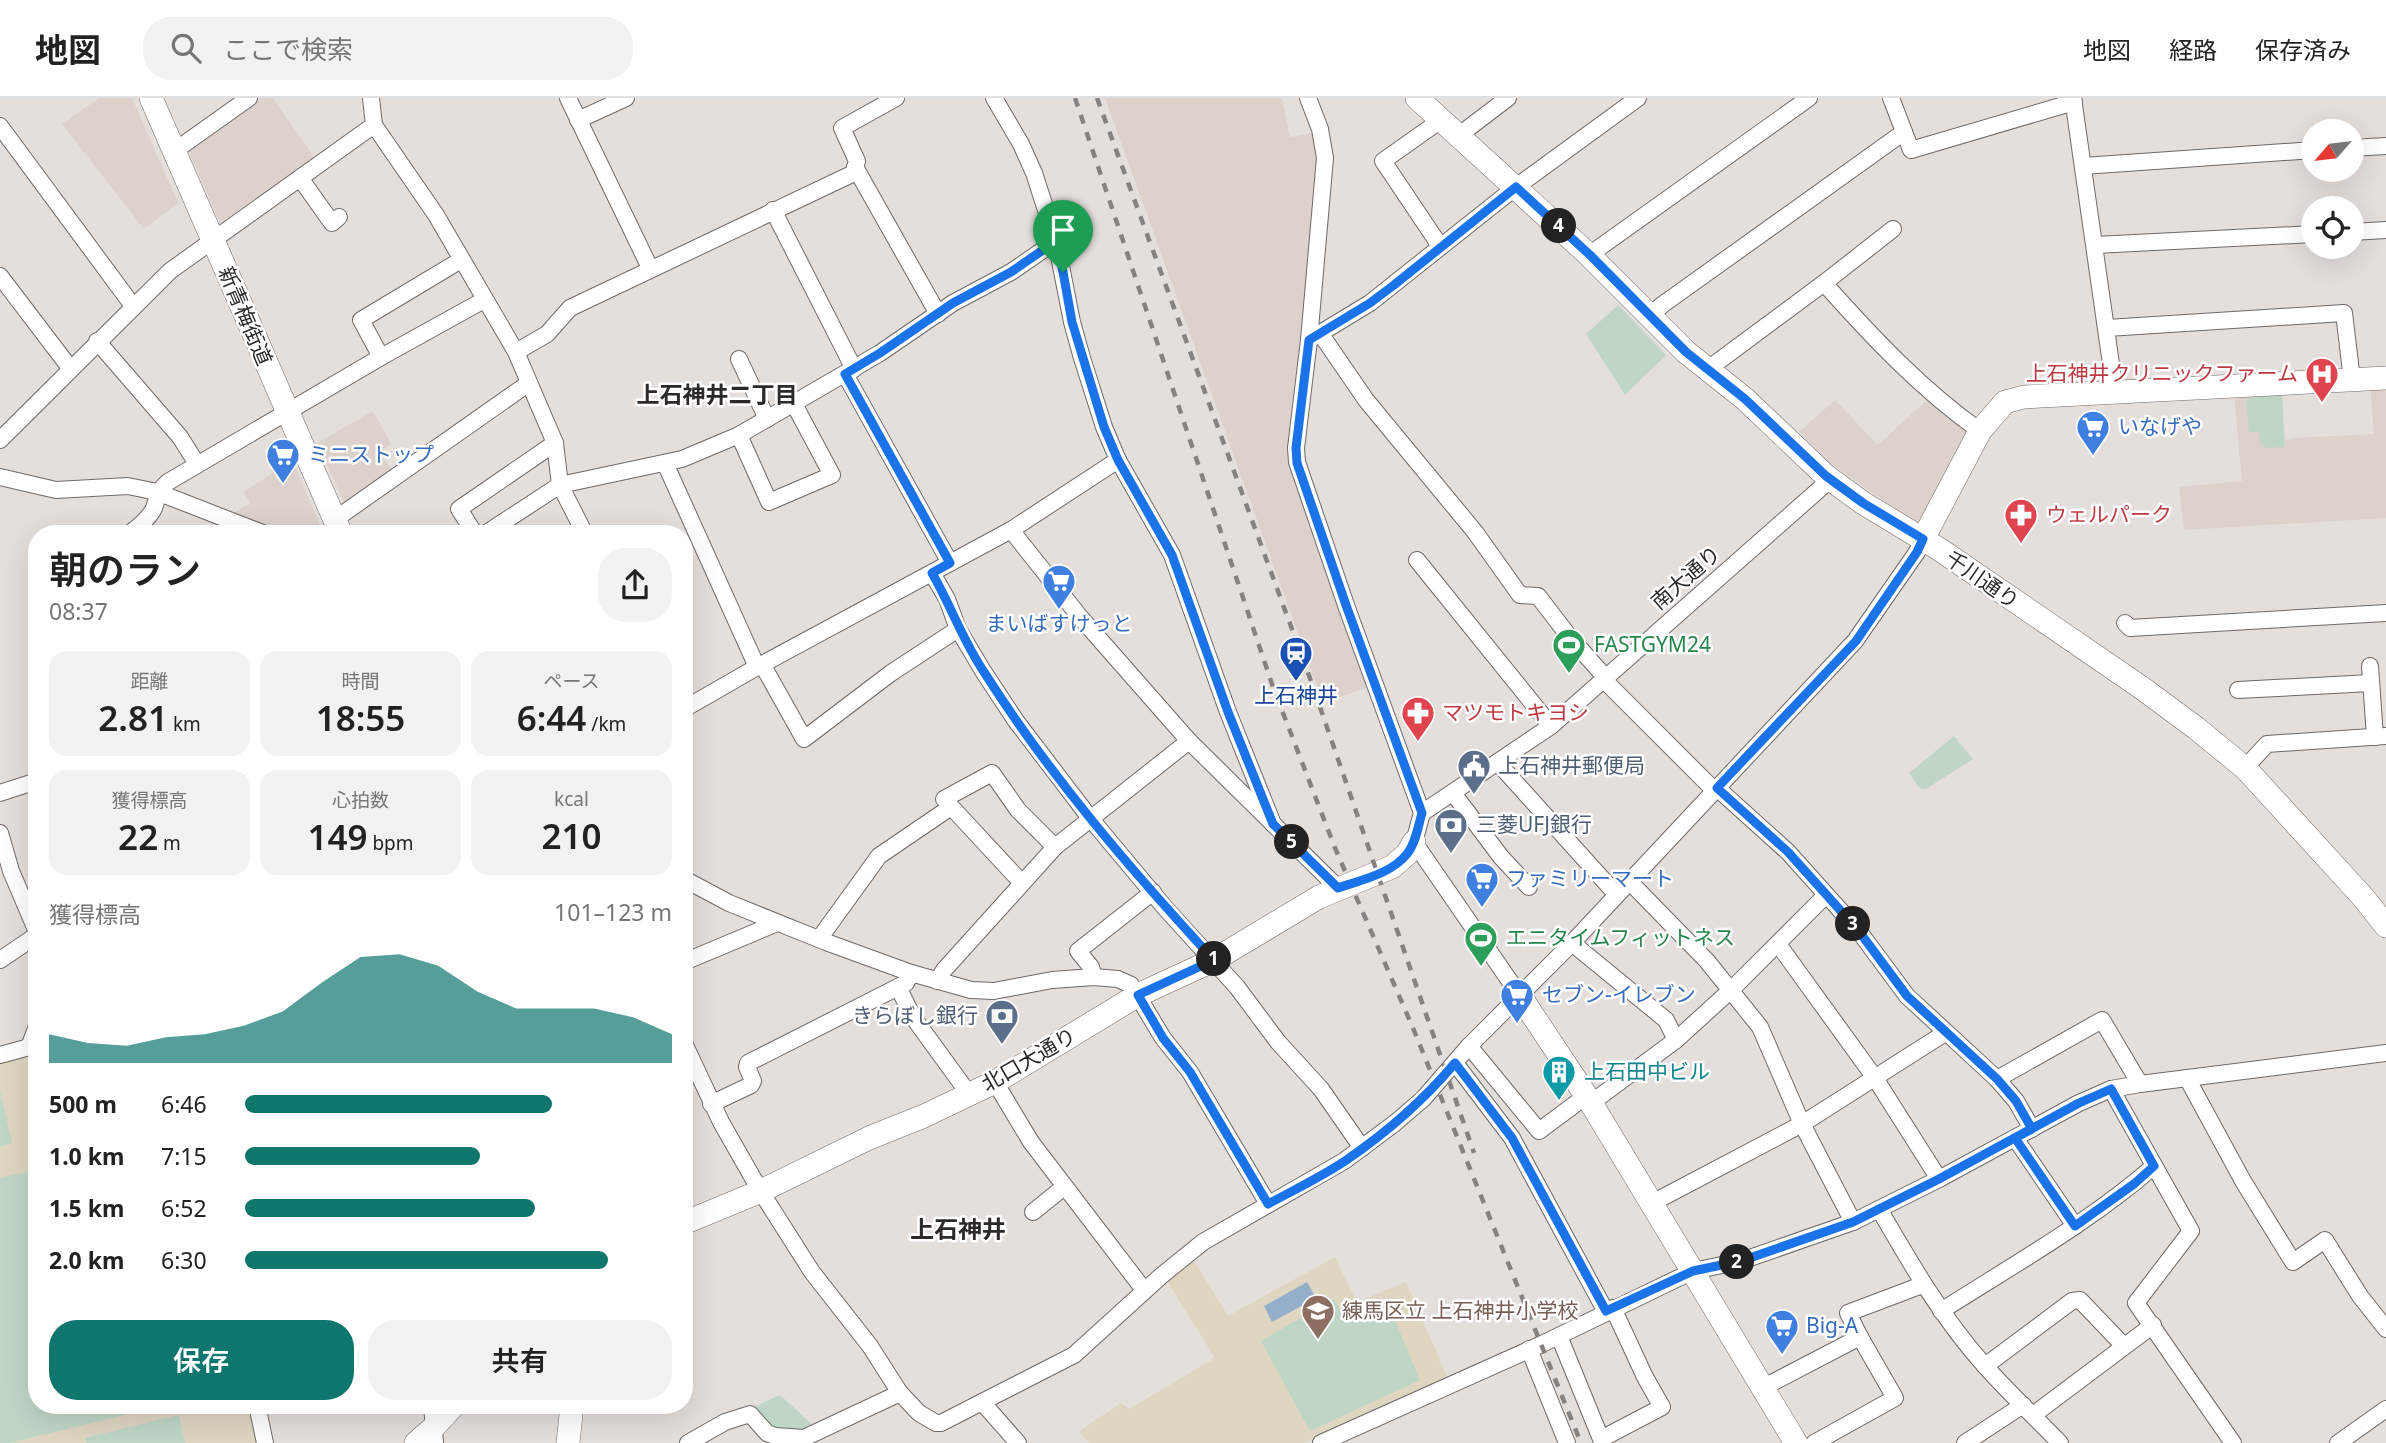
<!DOCTYPE html>
<html lang="ja">
<meta charset="utf-8">
<style>
:root{--surface:#fff;--page:#f2f2f2;--text:#222;--muted:#767676;--line:#e0e0e0;--accent:#0f766e}
body{margin:0;font-family:"Noto Sans","Noto Sans JP",sans-serif;background:var(--page);color:var(--text);height:100vh;display:flex;flex-direction:column;font-size:26px;white-space:nowrap}
*{box-sizing:border-box;margin:0}
p{font-size:23px;color:var(--muted)}
.icon{flex:none;width:38px;height:38px;fill:none;stroke:currentColor;stroke-width:2;stroke-linecap:round;stroke-linejoin:round}
.map{position:relative;flex:1;overflow:hidden}
.panel{position:absolute;left:28px;top:427px;width:665px;height:889px;display:flex;flex-direction:column;background:var(--surface);border-radius:28px;box-shadow:0 7px 28px #0002}
.panel>*{flex:none}
.needle{width:46px;rotate:242deg}
.controls{position:absolute;left:2301px;top:21px;display:grid;gap:14px}
.controls a{display:grid;place-items:center;width:63px;height:63px;border-radius:50%;background:var(--surface);box-shadow:0 7px 28px #0002;font-size:35px}
.pin{position:absolute;display:grid;place-items:center;width:60px;height:60px;color:#fff;margin:-72px -30px;border-radius:50% 50% 50% 0;rotate:-45deg;box-shadow:0 0 7px #0007}
.pin .icon{rotate:45deg}
.km{position:absolute;width:35px;height:35px;margin:-18px;border-radius:50%;background:#222;color:#fff;font-size:19px;line-height:35px;text-align:center}
.round{display:grid;place-items:center;flex:none;width:74px;height:74px;border-radius:28px;background:var(--page)}
.summary{display:flex;align-items:center;justify-content:space-between;height:119px;padding:0 21px}
h1{font-size:38px;font-weight:600;line-height:52px}
.metrics{display:grid;grid-template-columns:repeat(3,1fr);gap:10px;height:119px;padding:7px 21px}
.metrics div{display:grid;align-content:center;border-radius:18px;background:var(--page);text-align:center}
.metrics b{font-size:35px;font-weight:600}
.metrics small{font-size:19px;font-weight:400}
.metrics p{font-size:19px}
.chart{height:196px;padding:14px 21px}
.chart p{display:flex;justify-content:space-between}
.chart svg{width:100%;height:126px;margin-top:7px;fill:var(--accent);opacity:.7}
.action{display:flex;gap:14px;margin-top:auto;padding:14px 21px}
.action a{flex:1;height:80px;border-radius:28px;background:var(--accent);color:#fff;font-size:28px;font-weight:600;line-height:80px;text-align:center}
.action a+a{background:var(--page);color:var(--text)}
ul{padding:0 21px;list-style:none;font-size:23px}
li{display:grid;grid-template-columns:112px 84px 1fr;align-items:center;height:52px}
li i{height:18px;border-radius:9px;background:var(--accent)}
header{display:flex;align-items:center;gap:42px;box-sizing:border-box;height:98px;padding:0 35px;background:var(--surface);border-bottom:2px solid var(--line)}
header strong{font-size:33px}
nav{display:flex;gap:38px;margin-inline-start:auto;font-size:24px}
.search{width:490px;height:63px;background:var(--page);display:flex;align-items:center;gap:18px;box-sizing:border-box;padding:0 24px;border-radius:28px;color:var(--muted);font-size:26px}
.map>svg:first-child{display:block}
.built{fill:#ddd1cb}
.education{fill:#ded6c1}
.green{fill:#bfd6c7}
.water{fill:#95aeca}
.lines{fill:none;stroke-linecap:round;stroke-linejoin:round}
.street-casing{stroke:#6e6966;stroke-width:18}
.secondary-casing{stroke:#6e6966;stroke-width:24}
.street{stroke:#fff;stroke-width:16}
.secondary{stroke:#fff;stroke-width:23}
.rail{stroke:#868280;stroke-width:4.5;stroke-dasharray:9 9;stroke-linecap:butt}
.route-casing{stroke:#fff;stroke-width:14}
.route{stroke:#1a73e8;stroke-width:9}
.labels{text-anchor:middle;stroke-width:5;stroke-linejoin:round;paint-order:stroke}
.street-label{font-size:21px;fill:#2c2a29;stroke:#fff}
.health-label{font-size:21px;fill:#be3a42;stroke:#fff;text-anchor:start}
.shop-label{font-size:21px;fill:#366cbe;stroke:#fff;text-anchor:start}
.leisure-label{font-size:21px;fill:#27864d;stroke:#fff;text-anchor:start}
.transit-label{font-size:21px;fill:#164399;stroke:#fff}
.service-label{font-size:21px;fill:#4e5e75;stroke:#fff;text-anchor:start}
.culture-label{font-size:21px;fill:#0d838f;stroke:#fff;text-anchor:start}
.education-label{font-size:21px;fill:#785e54;stroke:#fff;text-anchor:start}
.neighbourhood-label{font-size:23px;font-weight:bold;fill:#2c2a29;stroke:#fff}
.quarter-label{font-size:24px;font-weight:bold;fill:#2c2a29;stroke:#fff}
</style>
<header>
<strong>地図</strong>
<div class="search"><svg class="icon" aria-label="search" viewBox="0 0 24 24"><circle cx="10" cy="10" r="6"/><path d="M15 15l6 6"/></svg>ここで検索</div>
<nav><a>地図</a><a>経路</a><a>保存済み</a></nav>
</header>
<div class="map">
<svg width="2386" height="1345" viewBox="0 0 2386 1345">
<rect width="100%" height="100%" fill="#e5dfdc"/>
<g class="built">
<path d="M99,0H132L178,105L144,131L62,26Z"/>
<path d="M258,0H273L316,62L221,127L189,54L191,49Z"/>
<path d="M1105,0H1282L1290,39L1317,34L1322,61L1293,349L1371,588L1323,605Z"/>
<path d="M2386,286V420L2184,432L2179,389L2242,383L2234,298L2252,297L2259,333L2285,348V342L2294,340L2374,336L2370,288Z"/>
<path d="M1928,301L1942,316L1967,331L1968,338L1921,422L1913,423L1829,364L1799,334L1835,302L1878,347Z"/>
<path d="M373,313L391,346L380,355L395,376L346,409L317,345Z"/>
<path d="M292,362L324,436H284L234,415L250,405L244,394Z"/>
</g>
<g class="education">
<path d="M37,949V1307H254L261,1345H0V963L35,956Z"/>
<path d="M1335,1159L1357,1204L1406,1184L1448,1281L1304,1345H1089L1079,1333L1121,1305L1129,1311L1215,1260L1167,1183L1194,1163L1228,1218Z"/>
</g>
<g class="green">
<path d="M1618,207L1666,257L1625,297L1586,236Z"/>
<path d="M2282,296L2285,349L2266,350L2260,345L2259,334H2249L2246,303L2252,297Z"/>
<path d="M1954,638L1973,661L1926,691L1919,690L1909,675Z"/>
<path d="M0,992L12,1045L0,1049Z"/>
<path d="M37,1072V1307H123L125,1317L9,1345H0V1080Z"/>
<path d="M1334,1201L1344,1219L1361,1222L1391,1213L1420,1282L1310,1333L1261,1243Z"/>
<path d="M780,1297L816,1330L810,1333L777,1334L751,1310Z"/>
<path d="M179,1317L185,1345H86L85,1340Z"/>
</g>
<path class="water" d="M1307,1184L1316,1200L1272,1224L1264,1208Z"/>
<g class="lines">
<defs>
<g id="street">
<path d="M371,0L374,27L436,117L516,254L555,345L560,387L585,436"/>
<path d="M568,0L650,170"/>
<path d="M994,0L1021,46L1034,75L1056,143L1072,224L1082,260L1104,329L1118,362L1172,457L1228,614L1273,726"/>
<path d="M1308,0L1320,31L1325,60L1309,242"/>
<path d="M1891,0L1911,52L2074,4"/>
<path d="M2073,0L2115,294"/>
<path d="M578,22L626,0"/>
<path d="M0,28L133,208"/>
<path d="M1458,38L1508,0"/>
<path d="M2352,50L2386,48"/>
<path d="M173,54L249,0"/>
<path d="M2083,68L2314,52"/>
<path d="M855,69L938,216"/>
<path d="M300,80L332,125L339,119"/>
<path d="M773,112L854,271"/>
<path d="M2352,134L2386,132"/>
<path d="M2095,147L2314,136"/>
<path d="M1440,148L1383,63L1441,22"/>
<path d="M1589,157L1809,0"/>
<path d="M0,178L70,270"/>
<path d="M1824,185C1872,239 1922,292 1980,333"/>
<path d="M1650,218L1662,207L1904,34"/>
<path d="M2107,230L2344,215L2352,282"/>
<path d="M1320,235L1366,302L1475,434L1520,497L1538,498L1568,537L1605,579"/>
<path d="M97,243L180,339L197,366"/>
<path d="M516,254L547,236L570,210L854,75L857,63L842,30L896,0"/>
<path d="M381,259L361,222L461,162"/>
<path d="M739,261L767,321"/>
<path d="M1708,271L1824,185L1893,131"/>
<path d="M845,276L950,465"/>
<path d="M739,337L769,404L832,377L794,306"/>
<path d="M0,342L170,173L374,27"/>
<path d="M665,365L757,569"/>
<path d="M0,379L56,392L128,388L157,394L265,436"/>
<path d="M334,422L529,285"/>
<path d="M1011,432L1080,519L1189,643L1338,790"/>
<path d="M129,436C137,430 150,419 154,410C159,396 156,395 168,384L381,259L484,202"/>
<path d="M475,436L459,411L555,345"/>
<path d="M485,436L560,387L682,361L739,337L880,255L953,205L1011,174L1056,143"/>
<path d="M1417,462L1551,628"/>
<path d="M932,475L947,501L958,531L983,573L1016,623L1090,720L1166,811L1237,889L1278,944L1321,991L1362,1050"/>
<path d="M2125,525L2130,530L2386,515"/>
<path d="M762,566L804,641L891,575L958,531"/>
<path d="M2370,568L2375,639"/>
<path d="M1603,581L1715,693"/>
<path d="M2238,592L2371,585"/>
<path d="M684,611L757,569L1011,432L1118,362"/>
<path d="M1498,665L1616,796"/>
<path d="M2245,670L2267,646L2386,638"/>
<path d="M1717,690L1788,754L1858,832L1907,898L1997,981L2016,1003L2032,1031"/>
<path d="M0,695L37,683"/>
<path d="M1453,695L1501,759L1529,789"/>
<path d="M1422,715L1347,510L1297,364L1296,350L1309,242L1370,205L1516,89L1638,0"/>
<path d="M0,735L11,773L37,834"/>
<path d="M684,781L729,805L826,844L911,875L971,892L994,893L1052,882L1094,879L1118,881L1131,887L1163,940L1190,974L1268,1106"/>
<path d="M1629,783L1707,863L1760,929L1802,1026L1853,1124"/>
<path d="M1021,784L944,701L992,675L1018,712L1055,749"/>
<path d="M819,841L879,758L951,709"/>
<path d="M1572,845L1666,922L1676,942"/>
<path d="M1778,846L1875,980L1939,1081"/>
<path d="M0,862L37,837"/>
<path d="M684,864L777,825"/>
<path d="M1094,879L1091,869L1078,853L1153,794"/>
<path d="M937,883L944,872L1055,749L1189,643"/>
<path d="M898,889L913,919L969,996"/>
<path d="M1520,898L1414,744L1422,715L1551,628L1831,381"/>
<path d="M684,945L721,1024L758,1089L812,1174L870,1248L900,1295L919,1315L936,1325H941L982,1304"/>
<path d="M1469,948L1539,1033L1586,998"/>
<path d="M0,957L29,949L37,928"/>
<path d="M1455,965L1512,1040L1606,1214"/>
<path d="M2187,980L2243,1083L2293,1164L2325,1142L2360,1198L2386,1231"/>
<path d="M1997,981L2102,922L2140,986"/>
<path d="M995,984L1031,1044L1144,1192"/>
<path d="M2111,991L2191,1133L2136,1205L2233,1345"/>
<path d="M1591,1005L1676,942L1731,892L1826,797"/>
<path d="M711,1006L751,987L753,983L747,969L748,965L906,885L911,875"/>
<path d="M2015,1040L2075,1128"/>
<path d="M1652,1105L1802,1026L1945,935"/>
<path d="M1879,1111C1911,1166 1942,1220 1985,1268C2008,1294 2035,1319 2060,1345"/>
<path d="M1033,1114L1064,1089"/>
<path d="M1941,1213C2013,1167 2090,1124 2154,1068"/>
<path d="M1559,1238L1601,1341L1662,1309L1645,1279L1613,1210"/>
<path d="M1529,1251L1567,1345"/>
<path d="M1985,1268L2072,1203L2080,1202L2124,1248"/>
<path d="M1764,1289L1860,1239L1848,1215L1922,1187"/>
<path d="M257,1307L265,1345"/>
<path d="M432,1307L435,1345"/>
<path d="M2033,1317L2153,1227"/>
<path d="M688,1345L725,1324L750,1316L767,1335L775,1338L804,1340L900,1295"/>
<path d="M1018,1345L982,1304L1074,1257L1161,1178L1203,1144L1344,1063L1395,1025L1423,1001L1469,948L1572,845L1855,543L1917,454L1923,441"/>
<path d="M1321,1345L1542,1246L1693,1173L1741,1163L1853,1124L1939,1081L2079,1005L2111,991L2140,986L2386,955"/>
<path d="M1814,1345L1895,1300L1860,1239"/>
<path d="M1965,1345L2023,1307"/>
<path d="M2338,1345L2386,1311"/>
</g>
<g id="secondary">
<path d="M151,0L341,436"/>
<path d="M1417,0L1589,157L1686,254L1745,301L1826,378L1863,405L1939,451L2142,590L2196,630L2245,670L2362,798L2386,828"/>
<path d="M1923,441L1980,333L2005,304L2024,299L2386,280"/>
<path d="M1520,898L1591,1005L1796,1345"/>
<path d="M684,1125L761,1093L869,1040L924,1018L995,984L1138,897L1214,862L1319,799L1392,769L1407,756L1414,744"/>
<path d="M416,1345L433,1330L454,1307"/>
<path d="M568,1345L572,1307"/>
</g>
</defs>
<use href="#street" class="street-casing"/>
<use href="#secondary" class="secondary-casing"/>
<use href="#street" class="street"/>
<use href="#secondary" class="secondary"/>
<g class="rail">
<path d="M1075,0L1273,589L1335,750L1413,930L1581,1345"/>
<path d="M1097,0L1311,583L1474,1055"/>
</g>
</g>
<g class="lines">
<defs>
<path id="route" d="M1063,174L1056,143L1011,174L953,205L880,255L845,276L950,465L932,475C951,508 963,543 984,574C1050,678 1131,772 1214,862L1138,897L1163,940L1190,974L1268,1106C1294,1092 1321,1079 1345,1063C1386,1035 1423,1003 1455,965L1512,1040L1606,1213L1693,1173L1741,1163L1853,1124L1939,1081L2079,1005L2111,991L2154,1068L2134,1086L2075,1128L2015,1040L2032,1031L2016,1003L1997,981L1907,898L1858,832L1788,754L1717,690L1856,543L1917,454L1923,441L1863,405L1826,378L1745,301L1686,254L1590,157L1516,89L1394,187L1370,205L1309,242L1296,350L1297,365L1347,510L1422,715C1418,728 1416,745 1407,756C1391,776 1361,782 1338,790L1273,726L1228,614L1172,457L1118,362L1104,329L1072,224L1063,174"/>
</defs>
<use href="#route" class="route-casing"/>
<use href="#route" class="route"/>
</g>
<defs>
<symbol id="hospital-pin" viewBox="-11 -11 22 30"><path d="M0 17L-7.5 6A9.5 9.5 0 1 1 7.5 6Z" fill="#e0444e" stroke="#fff"/><path d="M-5-5h3v3.5h4V-5h3V5h-3V1.5h-4V5h-3Z" fill="#fff"/></symbol>
<symbol id="supermarket-pin" viewBox="-11 -11 22 30"><path d="M0 17L-7.5 6A9.5 9.5 0 1 1 7.5 6Z" fill="#3f7fe0" stroke="#fff"/><path d="M-6-5.5h2.5l.6 2H6L4.5 2H-2.5L-4.4-4H-6ZM-1.5 3.2a1.3 1.3 0 1 0 .1 0ZM3 3.2a1.3 1.3 0 1 0 .1 0Z" fill="#fff"/></symbol>
<symbol id="pharmacy-pin" viewBox="-11 -11 22 30"><path d="M0 17L-7.5 6A9.5 9.5 0 1 1 7.5 6Z" fill="#e0444e" stroke="#fff"/><path d="M-2-6h4v4h4v4h-4v4h-4v-4h-4v-4h4Z" fill="#fff"/></symbol>
<symbol id="stadium-pin" viewBox="-11 -11 22 30"><path d="M0 17L-7.5 6A9.5 9.5 0 1 1 7.5 6Z" fill="#2e9e5b" stroke="#fff"/><path d="M0-5a6.5 5 0 1 0 0 10a6.5 5 0 1 0 0-10ZM-3.5-1.8h7v3.6h-7Z" fill="#fff"/></symbol>
<symbol id="station-pin" viewBox="-11 -11 22 30"><path d="M0 17L-7.5 6A9.5 9.5 0 1 1 7.5 6Z" fill="#1a4fb4" stroke="#fff"/><path d="M-3-6H3Q5-6 5-4V2Q5 4 3 4L4.5 6H3L1.5 4h-3L-3 6H-4.5L-3 4Q-5 4-5 2V-4Q-5-6-3-6ZM-3.5-4v3h7v-3ZM-3.5 1v1.5H-2V1ZM2 1v1.5H3.5V1Z" fill="#fff"/></symbol>
<symbol id="civic-pin" viewBox="-11 -11 22 30"><path d="M0 17L-7.5 6A9.5 9.5 0 1 1 7.5 6Z" fill="#5c6f8a" stroke="#fff"/><path d="M-.6-6.5H3V-4.5H.6V-3L4-1V1h2V6H-6V1h2V-1L-.6-3ZM-1.2 2.5V6h2.4V2.5Z" fill="#fff"/></symbol>
<symbol id="bank-pin" viewBox="-11 -11 22 30"><path d="M0 17L-7.5 6A9.5 9.5 0 1 1 7.5 6Z" fill="#5c6f8a" stroke="#fff"/><path d="M-6-4H6V4H-6ZM0-2.3a2.3 2.3 0 1 0 0 4.6a2.3 2.3 0 1 0 0-4.6Z" fill="#fff"/></symbol>
<symbol id="building-pin" viewBox="-11 -11 22 30"><path d="M0 17L-7.5 6A9.5 9.5 0 1 1 7.5 6Z" fill="#0f9aa8" stroke="#fff"/><path d="M-4-6H4V6H1V3H-1V6H-4ZM-2.5-4.3h1.7v1.8h-1.7ZM.8-4.3h1.7v1.8H.8ZM-2.5-1h1.7V.8h-1.7ZM.8-1h1.7V.8H.8Z" fill="#fff"/></symbol>
<symbol id="school-pin" viewBox="-11 -11 22 30"><path d="M0 17L-7.5 6A9.5 9.5 0 1 1 7.5 6Z" fill="#8d6e63" stroke="#fff"/><path d="M0-5L7-2L0 1L-7-2ZM-4 1L0 2.5L4 1V4Q0 6-4 4Z" fill="#fff"/></symbol>
</defs>
<g fill-rule="evenodd">
<use href="#hospital-pin" x="2303" y="257" width="38" height="52"/>
<use href="#supermarket-pin" x="2074" y="310" width="38" height="52"/>
<use href="#supermarket-pin" x="264" y="338" width="38" height="52"/>
<use href="#pharmacy-pin" x="2002" y="398" width="38" height="52"/>
<use href="#supermarket-pin" x="1040" y="464" width="38" height="52"/>
<use href="#stadium-pin" x="1550" y="528" width="38" height="52"/>
<use href="#station-pin" x="1277" y="536" width="38" height="52"/>
<use href="#pharmacy-pin" x="1399" y="596" width="38" height="52"/>
<use href="#civic-pin" x="1455" y="649" width="38" height="52"/>
<use href="#bank-pin" x="1432" y="708" width="38" height="52"/>
<use href="#supermarket-pin" x="1463" y="762" width="38" height="52"/>
<use href="#stadium-pin" x="1462" y="821" width="38" height="52"/>
<use href="#supermarket-pin" x="1498" y="878" width="38" height="52"/>
<use href="#bank-pin" x="983" y="899" width="38" height="52"/>
<use href="#building-pin" x="1540" y="955" width="38" height="52"/>
<use href="#school-pin" x="1299" y="1194" width="38" height="52"/>
<use href="#supermarket-pin" x="1763" y="1209" width="38" height="52"/>
</g>
<g class="labels">
<g class="street-label">
<text transform="translate(245 218) rotate(67)" y="7">新青梅街道</text>
<text transform="translate(1686 480) rotate(-41)" y="7">南大通り</text>
<text transform="translate(1982 482) rotate(35)" y="7">千川通り</text>
<text transform="translate(1029 962) rotate(-30)" y="7">北口大通り</text>
</g>
<g class="health-label">
<text x="2298" y="283" text-anchor="end">上石神井クリニックファーム</text>
<text x="2046" y="424">ウェルパーク</text>
<text x="1442" y="622">マツモトキヨシ</text>
</g>
<g class="shop-label">
<text x="2118" y="336">いなげや</text>
<text x="308" y="364">ミニストップ</text>
<text x="1059" y="533" text-anchor="middle">まいばすけっと</text>
<text x="1506" y="788">ファミリーマート</text>
<text x="1542" y="904">セブン-イレブン</text>
<text x="1806" y="1235">Big-A</text>
</g>
<g class="leisure-label">
<text x="1594" y="554">FASTGYM24</text>
<text x="1506" y="847">エニタイムフィットネス</text>
</g>
<g class="transit-label">
<text x="1296" y="605">上石神井</text>
</g>
<g class="service-label">
<text x="1498" y="675">上石神井郵便局</text>
<text x="1476" y="734">三菱UFJ銀行</text>
<text x="978" y="925" text-anchor="end">きらぼし銀行</text>
</g>
<g class="culture-label">
<text x="1584" y="981">上石田中ビル</text>
</g>
<g class="education-label">
<text x="1342" y="1220">練馬区立 上石神井小学校</text>
</g>
<g class="neighbourhood-label">
<text x="717" y="305">上石神井二丁目</text>
</g>
<g class="quarter-label">
<text x="958" y="1140">上石神井</text>
</g>
</g>
</svg>
<div class="controls">
<a><svg class="needle" viewBox="-14 -14 28 28"><path d="M0-13l5 13h-10z" fill="#e53935"/><path d="M0 13l5-13h-10z" fill="#767676"/></svg></a>
<a><svg class="icon" aria-label="locate" viewBox="0 0 24 24"><circle cx="12" cy="12" r="6"/><path d="M12 2v4M12 18v4M2 12h4M18 12h4"/></svg></a>
</div>
<div class="pin" style="left:1063px;top:174px;background:#1e9e55"><svg class="icon" aria-label="arrive" viewBox="0 0 24 24"><path d="M6 21V4h12l-3 4 3 4H6"/></svg></div>
<b class="km" style="left:1214px;top:861px">1</b>
<b class="km" style="left:1737px;top:1164px">2</b>
<b class="km" style="left:1853px;top:826px">3</b>
<b class="km" style="left:1559px;top:128px">4</b>
<b class="km" style="left:1292px;top:744px">5</b>
<section class="panel">
<div class="summary"><div><h1>朝のラン</h1><p>08:37</p></div><a class="round"><svg class="icon" aria-label="share" viewBox="0 0 24 24"><path d="M12 15V3M7 8l5-5 5 5M5 13v7h14v-7"/></svg></a></div>
<div class="metrics">
<div><p>距離</p><b>2.81<small> km</small></b></div>
<div><p>時間</p><b>18:55</b></div>
<div><p>ペース</p><b>6:44<small> /km</small></b></div>
</div>
<div class="metrics">
<div><p>獲得標高</p><b>22<small> m</small></b></div>
<div><p>心拍数</p><b>149<small> bpm</small></b></div>
<div><p>kcal</p><b>210</b></div>
</div>
<div class="chart"><p><span>獲得標高</span>101–123 m</p>
<svg viewBox="0 0 160 44" preserveAspectRatio="none"><path d="M0 44V34L10 37L20 38L30 35L40 34L50 31L60 26L70 16L80 7L90 6L100 10L110 19L120 25L130 25L140 25L150 28L160 34V44z"/></svg>
</div>
<ul>
<li><b>500 m</b>6:46<i style="width:72%"></i></li>
<li><b>1.0 km</b>7:15<i style="width:55%"></i></li>
<li><b>1.5 km</b>6:52<i style="width:68%"></i></li>
<li><b>2.0 km</b>6:30<i style="width:85%"></i></li>
</ul>
<div class="action"><a>保存</a><a>共有</a></div>
</section>
</div>
